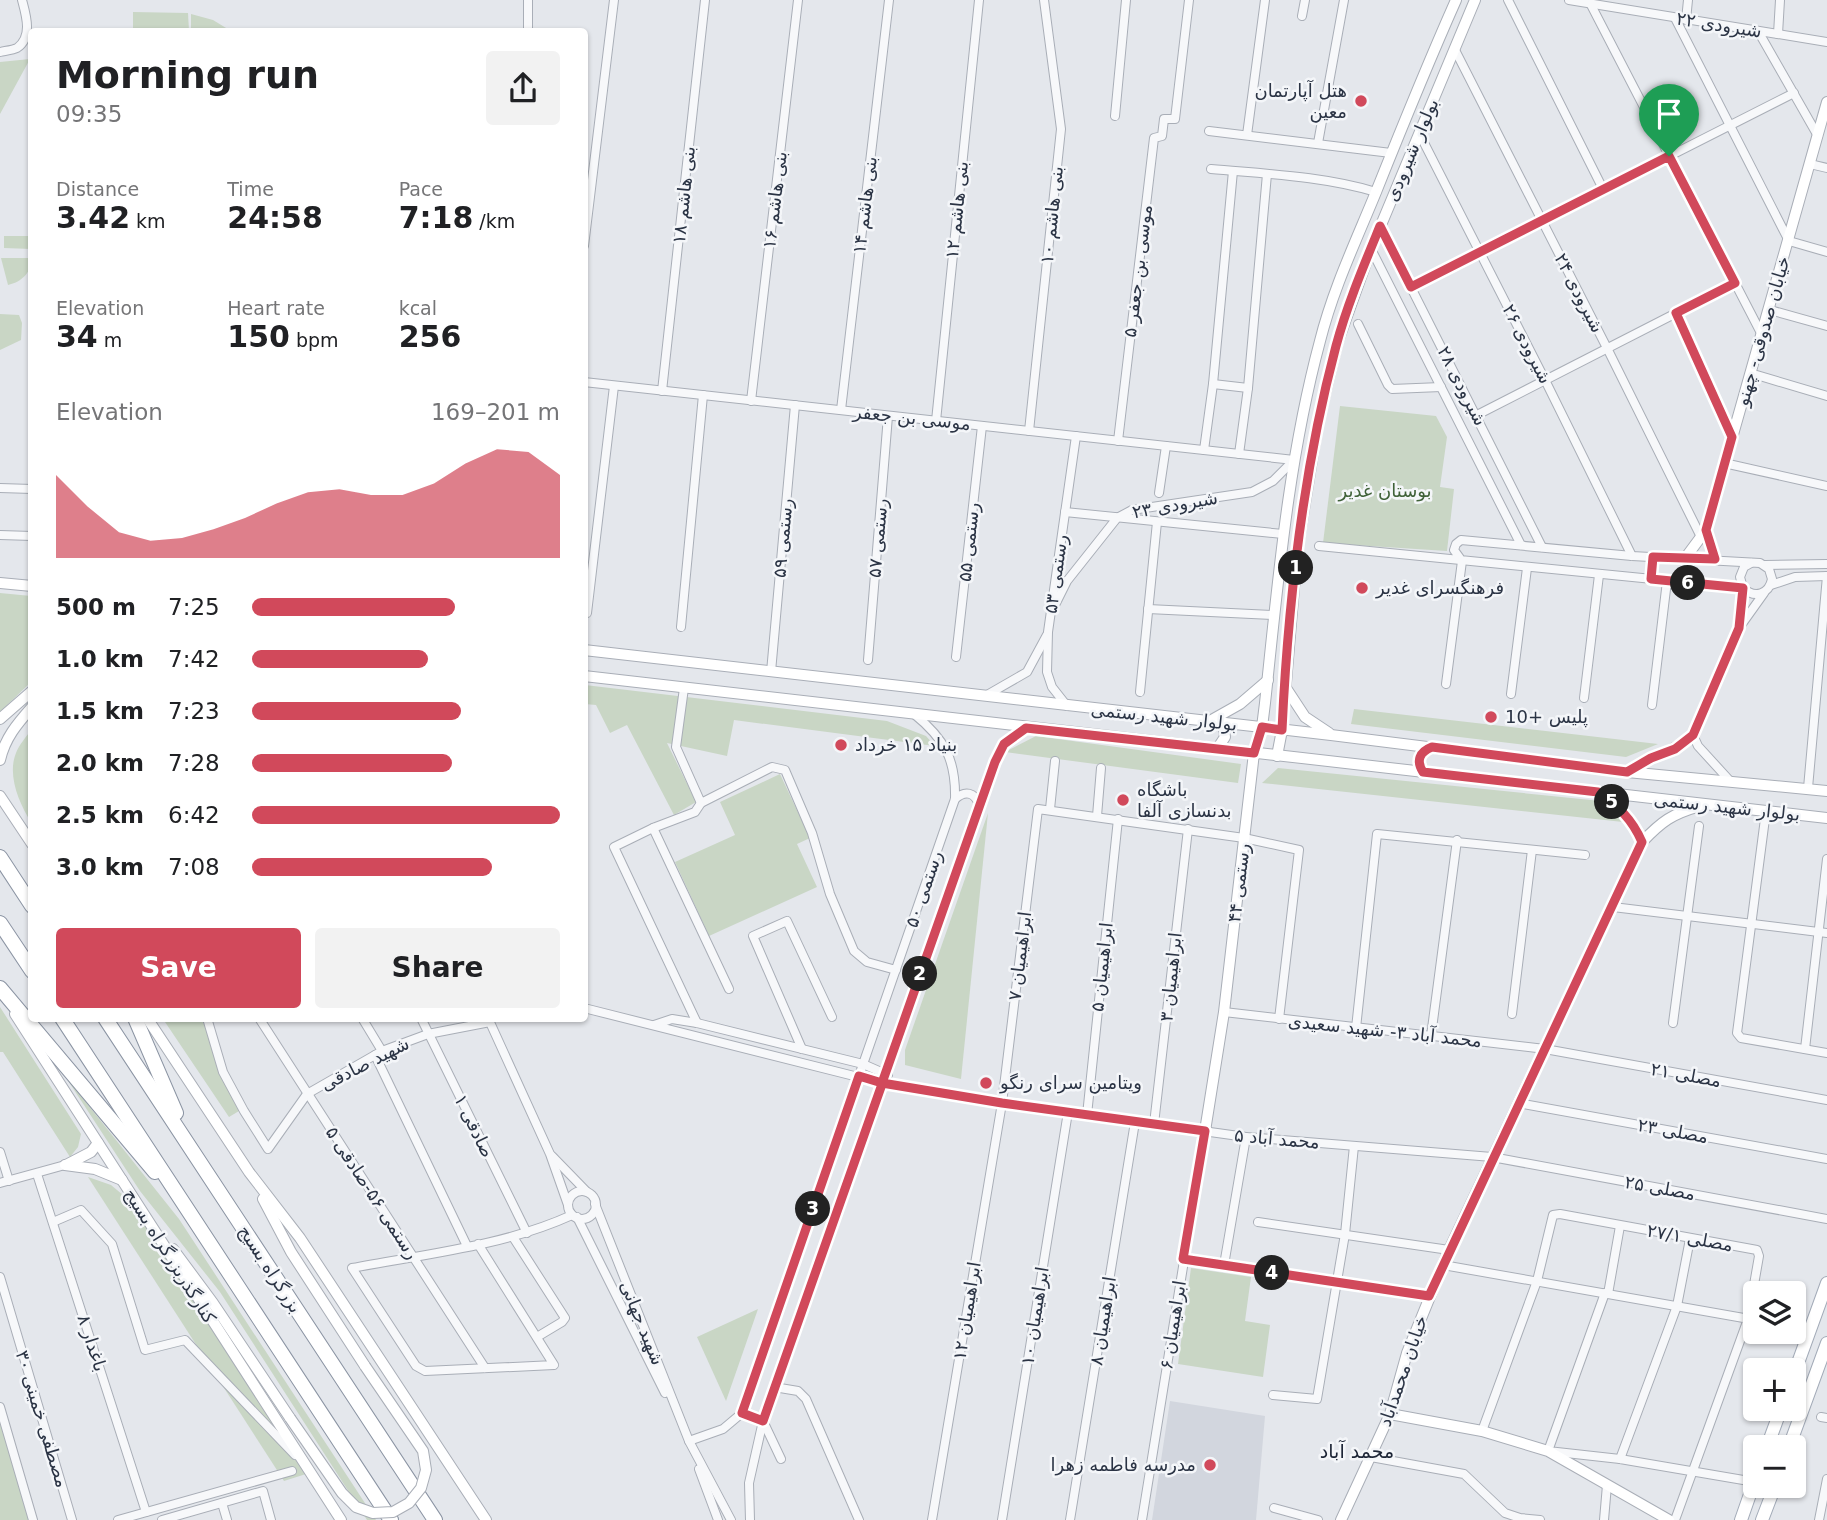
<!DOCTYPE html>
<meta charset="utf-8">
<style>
:root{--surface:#fff;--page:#f2f2f2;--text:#202124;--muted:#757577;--accent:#d1495b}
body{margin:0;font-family:"DejaVu Sans","Noto Sans Arabic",sans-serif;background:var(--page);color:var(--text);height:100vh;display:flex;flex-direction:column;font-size:26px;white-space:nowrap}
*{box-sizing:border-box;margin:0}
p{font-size:23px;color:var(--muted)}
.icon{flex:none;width:38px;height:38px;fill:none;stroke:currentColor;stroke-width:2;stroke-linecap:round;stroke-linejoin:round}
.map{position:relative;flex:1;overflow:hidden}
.drawer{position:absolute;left:28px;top:28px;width:560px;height:994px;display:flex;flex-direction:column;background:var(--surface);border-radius:7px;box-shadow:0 2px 5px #0004}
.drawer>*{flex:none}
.fabs{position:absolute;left:1743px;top:1281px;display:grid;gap:14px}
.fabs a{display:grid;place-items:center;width:63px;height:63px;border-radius:7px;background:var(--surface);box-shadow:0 2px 5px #0004;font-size:35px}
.pin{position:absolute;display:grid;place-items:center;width:60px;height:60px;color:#fff;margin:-72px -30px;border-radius:50% 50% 50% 0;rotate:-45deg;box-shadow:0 0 7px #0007}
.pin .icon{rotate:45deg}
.km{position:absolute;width:35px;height:35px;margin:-18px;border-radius:50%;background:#222;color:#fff;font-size:19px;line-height:35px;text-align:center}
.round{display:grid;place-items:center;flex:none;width:74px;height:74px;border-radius:7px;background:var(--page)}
.summary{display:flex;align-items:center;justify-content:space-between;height:119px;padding:0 28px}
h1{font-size:38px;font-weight:700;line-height:52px}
.metrics{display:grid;grid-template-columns:repeat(3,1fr);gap:10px;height:119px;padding:7px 28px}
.metrics div{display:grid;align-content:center}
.metrics b{font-size:30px;font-weight:700}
.metrics small{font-size:19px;font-weight:400}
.metrics p{font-size:19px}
.chart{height:196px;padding:14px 28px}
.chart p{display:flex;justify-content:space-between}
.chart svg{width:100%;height:126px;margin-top:7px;fill:var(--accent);opacity:.7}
.button{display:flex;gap:14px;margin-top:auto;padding:14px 28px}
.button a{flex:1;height:80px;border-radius:7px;background:var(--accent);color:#fff;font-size:28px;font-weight:700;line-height:80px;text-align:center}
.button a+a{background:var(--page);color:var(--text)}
ul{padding:0 28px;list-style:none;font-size:23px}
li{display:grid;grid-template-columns:112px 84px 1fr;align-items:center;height:52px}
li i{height:18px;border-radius:9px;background:var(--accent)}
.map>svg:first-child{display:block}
.built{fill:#d2d6de}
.green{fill:#c9d6c5}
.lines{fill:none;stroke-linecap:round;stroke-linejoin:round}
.street-casing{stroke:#a9aeb7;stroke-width:10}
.secondary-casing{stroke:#a9aeb7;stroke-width:12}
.primary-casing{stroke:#a3abb8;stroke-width:14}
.highway-casing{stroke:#8b94a3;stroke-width:16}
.street{stroke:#f7f8fa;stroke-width:8}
.secondary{stroke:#fff;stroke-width:10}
.primary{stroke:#fff;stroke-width:12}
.highway{stroke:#fff;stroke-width:14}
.secondary-bridge-casing{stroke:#a9aeb7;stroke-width:12;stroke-linecap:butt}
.secondary-bridge{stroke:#fff;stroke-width:10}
.route-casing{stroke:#fff;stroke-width:14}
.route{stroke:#d1495b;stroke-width:9}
.poi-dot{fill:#d1495b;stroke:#f4f6f9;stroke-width:2.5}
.labels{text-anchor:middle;stroke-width:5;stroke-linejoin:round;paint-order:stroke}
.street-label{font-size:18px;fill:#2b3445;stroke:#f4f6f9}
.poi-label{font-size:18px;fill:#2b3445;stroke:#f4f6f9;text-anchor:start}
.park-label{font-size:18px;fill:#3f6138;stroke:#f4f6f9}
.neighbourhood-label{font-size:19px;fill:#1d2536;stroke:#f4f6f9}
</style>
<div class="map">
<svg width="1827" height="1520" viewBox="0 0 1827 1520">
<rect width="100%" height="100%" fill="#e4e7ec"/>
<path class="built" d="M1170,1401L1265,1416L1256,1520H1152Z"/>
<g class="green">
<path d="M133,12L188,13L189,31H133Z"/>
<path d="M191,14L213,20L231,31H191Z"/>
<path d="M30,59L0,114V62Z"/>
<path d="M4,236H31V249L4,248Z"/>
<path d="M1,258H31C32,273 21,282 8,285Z"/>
<path d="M0,314L19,315L22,323L21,340L0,350Z"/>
<path d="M1340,406L1436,416L1447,437L1440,487L1454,489L1447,551L1323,543Z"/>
<path d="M0,593L31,596V682L0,712Z"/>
<path d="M585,685L887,721L926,736L935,746L734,720L727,756L667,743L696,802L674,815L627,725L610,733L596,705L585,704Z"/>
<path d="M1354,709L1658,744L1626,757L1351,724Z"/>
<path d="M31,730V822C19,803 7,775 16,753C19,745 26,737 31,730Z"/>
<path d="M1036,736L1241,764L1238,783L1005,752Z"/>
<path d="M1278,768L1601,801L1623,822L1262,783Z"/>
<path d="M780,774L810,838L797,844L817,887L709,936L675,862L735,835L720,802Z"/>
<path d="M988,813L961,1079L905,1065V1050Z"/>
<path d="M0,1007L81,1134L78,1147L70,1157L3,1052H0Z"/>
<path d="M163,1019H201L205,1026L220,1073L239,1111L229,1117Z"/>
<path d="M65,1076L179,1219L376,1520H367L220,1292L140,1191Z"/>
<path d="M88,1177L111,1185L129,1200L306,1474L284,1481Z"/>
<path d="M1191,1268L1251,1277L1245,1321L1270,1325L1263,1377L1178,1364Z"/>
<path d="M758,1309L726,1401L697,1337Z"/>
<path d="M0,1423L29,1520H0Z"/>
</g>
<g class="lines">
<defs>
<g id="street">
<path d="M1508,0L1603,189"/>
<path d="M1569,0L1827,42"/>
<path d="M1590,3L1762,335"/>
<path d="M1302,16L1305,0"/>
<path d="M1675,18L1789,241L1827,252"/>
<path d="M1686,20L1688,0"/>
<path d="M1758,31L1818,136"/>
<path d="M528,32V0"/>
<path d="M1778,34L1780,0"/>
<path d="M1455,50L1607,348L1701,537"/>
<path d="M0,52C4,51 13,50 17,48C33,37 26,15 22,0"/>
<path d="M1115,116L1126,0"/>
<path d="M1209,131L1391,153"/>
<path d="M1419,133L1545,380L1632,556"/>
<path d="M1247,135L1265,0"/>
<path d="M1318,143L1344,0"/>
<path d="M1810,164L1827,168"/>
<path d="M1211,169C1265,174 1323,176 1376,192"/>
<path d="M1380,226L1542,547"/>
<path d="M584,246L614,0"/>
<path d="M1371,249L1521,545"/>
<path d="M1411,287L1794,93"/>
<path d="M1770,310L1827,326"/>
<path d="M1676,313L1732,437"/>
<path d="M1358,324L1388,385L1392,389L1441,387"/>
<path d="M1750,373L1827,396"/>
<path d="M584,382L1294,460"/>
<path d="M1213,384L1248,388"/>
<path d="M662,391L705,0"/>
<path d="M751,401L798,0"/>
<path d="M841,410L889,0"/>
<path d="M1477,415L1735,283"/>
<path d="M936,421L979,0"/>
<path d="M1029,431L1061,129L1044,0"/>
<path d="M1118,441L1154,138L1162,136L1164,119H1175L1189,0"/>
<path d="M1204,450L1213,384L1233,171"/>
<path d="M1239,454L1248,388L1267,174"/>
<path d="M1724,463L1827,486"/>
<path d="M0,488L32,489"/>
<path d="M1159,493L1166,446"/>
<path d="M1065,512L1283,534"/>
<path d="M0,535L32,536"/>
<path d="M1319,546L1743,588C1755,599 1769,594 1772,579L1769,569L1760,563L1632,556L1461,540L1456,544L1454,550L1462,561"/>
<path d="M1765,565L1827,564"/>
<path d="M1651,579L1653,557"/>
<path d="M1771,585L1795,577L1827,576"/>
<path d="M1148,609L1274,615"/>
<path d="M1052,611L1067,581L1117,518L1132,510L1252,492L1273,481L1294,460"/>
<path d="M587,613L614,386"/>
<path d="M1739,625L1743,588L1740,577L1744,567L1751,563"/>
<path d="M681,627L703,395"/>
<path d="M956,657L982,426"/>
<path d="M868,660L888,416"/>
<path d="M771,672L795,405"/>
<path d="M1446,684L1462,561"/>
<path d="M684,688L676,747L701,803L772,767L785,770L812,833L830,894L854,951L867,962L896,970"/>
<path d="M1140,692L1157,522"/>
<path d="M1511,694L1527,568"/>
<path d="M987,695L1027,672L1047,635"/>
<path d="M1584,698L1599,575"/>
<path d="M1652,705L1667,581"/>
<path d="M1067,706L1052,687L1047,672L1048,632L1076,436"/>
<path d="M1693,735L1739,628L1764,593"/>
<path d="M1627,772C1649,759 1673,750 1693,735L1698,746L1730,781"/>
<path d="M1808,788L1827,576"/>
<path d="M955,799C965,790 975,792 979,805"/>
<path d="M1050,809L1055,761"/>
<path d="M1766,811L1737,1033L1741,1038L1827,1053"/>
<path d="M1097,816L1101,768"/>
<path d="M653,828L729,989"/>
<path d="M1613,907L1827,933"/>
<path d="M584,1008L882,1083L1002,1103L1246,1137L1492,1157L1827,1219"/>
<path d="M1224,1012L1545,1049L1827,1100"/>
<path d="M1512,1014L1532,850"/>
<path d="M207,1018L223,1072L244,1111L268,1149L307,1094L382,1051L428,1034L490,1022"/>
<path d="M259,1018L485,1368"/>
<path d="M362,1018L382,1051"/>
<path d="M421,1018L527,1233"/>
<path d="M488,1018L550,1154L568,1205"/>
<path d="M697,1023L614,847L653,828L695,812L701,803"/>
<path d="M1673,1023L1699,826"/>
<path d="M654,1025L672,1019L697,1023L863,1064L888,1075"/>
<path d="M1356,1028L1377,834L1585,855"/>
<path d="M1431,1036L1457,840"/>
<path d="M802,1049L753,936L787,921L832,1017"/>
<path d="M1805,1049L1827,859"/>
<path d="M375,1055L467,1246"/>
<path d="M1518,1103L1827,1159"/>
<path d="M1087,1115L1118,819"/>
<path d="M1154,1124L1188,829"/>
<path d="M0,1152L9,1181"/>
<path d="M552,1156L587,1192"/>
<path d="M37,1174L146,1512"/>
<path d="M0,1183L65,1165"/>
<circle cx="582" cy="1205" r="14"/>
<path d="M595,1204L689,1441L731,1520"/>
<path d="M577,1217L665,1393"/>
<path d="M53,1222L81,1210L112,1244L145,1350L185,1340L295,1455"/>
<path d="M1258,1222L1449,1250"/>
<path d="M513,1237L565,1318L562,1322L537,1337"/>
<path d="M478,1244L554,1365L425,1371L416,1366L352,1268C426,1254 504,1246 572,1215"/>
<path d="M1183,1259L1429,1296"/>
<path d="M1224,1265L1246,1137"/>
<path d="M1443,1265L1755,1320"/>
<path d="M0,1277L72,1520"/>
<path d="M1605,1293L1548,1451L1620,1459L1755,1482"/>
<path d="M1608,1294L1620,1226"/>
<path d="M1794,1327L1810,1330"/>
<path d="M774,1387L798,1391L806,1399L859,1520"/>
<path d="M1273,1395L1317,1399L1345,1234L1354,1146"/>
<path d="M0,1407L33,1520"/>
<path d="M742,1413L763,1421L781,1459"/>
<path d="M1821,1417L1827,1418"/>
<path d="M1482,1431L1537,1281L1553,1215L1560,1214L1757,1250L1759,1256L1748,1319L1675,1520"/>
<path d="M689,1441L723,1429L742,1413L955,799C956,760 945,739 914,714"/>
<path d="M1371,1457L1464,1474L1505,1513L1520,1518L1540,1520"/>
<path d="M1620,1459L1677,1306L1690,1239"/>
<path d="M699,1469L718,1520"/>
<path d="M222,1503L227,1520"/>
<path d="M1274,1508L1318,1520"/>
<path d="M118,1520L292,1471"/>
<path d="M162,1520L263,1491L271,1520"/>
<path d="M750,1520L749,1483L763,1421L774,1387L995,762L1004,744L1026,728"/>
<path d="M932,1520L1002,1103L1038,809L1244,838L1299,850L1279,1019"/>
<path d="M1002,1520L1068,1112"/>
<path d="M1070,1520L1135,1122"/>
<path d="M1142,1520L1205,1131"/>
<path d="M1604,1520L1607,1485"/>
<path d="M1819,1520L1827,1479"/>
</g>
<g id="secondary">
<path d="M1686,557L1706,530"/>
<path d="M1715,559L1706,530L1827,102"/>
<path d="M0,583L32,586"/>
<path d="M584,650L1331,735L1627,772L1827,791"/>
<path d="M584,676L1827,818"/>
<path d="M1284,685L1305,717L1329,733"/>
<path d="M0,719L32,691"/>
<path d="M1208,722L1240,704L1268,680"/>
<path d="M1217,749L1225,737L1223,724"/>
<path d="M1277,756L1282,730L1297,552L1318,423L1337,344L1371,249L1475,0"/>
<path d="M0,760C5,738 17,724 32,707"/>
<path d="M1423,772C1416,761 1419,752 1431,747"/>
<path d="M1599,793C1619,807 1632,819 1642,842"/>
<path d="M0,796L32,844"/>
<path d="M15,1014L341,1520"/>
<path d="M147,1018L249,1172L300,1238L486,1520"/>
<path d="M1205,1131L1224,1012L1254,753L1262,727L1265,703C1278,582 1288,460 1320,341C1333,289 1356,241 1376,192C1402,127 1428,63 1456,0"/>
<path d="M65,1165L95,1169L122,1180"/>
<path d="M66,1165L91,1152L98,1143"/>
<path d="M263,1199L291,1252L365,1366"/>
<path d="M173,1249L213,1303L290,1418"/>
<path d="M1390,1414L1482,1431L1548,1451L1669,1520"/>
<path d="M1341,1520L1390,1414L1407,1353L1449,1250L1642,842C1662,821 1672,814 1700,806"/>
</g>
<g id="primary">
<path d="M1794,1374L1827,1283"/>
<path d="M1767,1447L1781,1409"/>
<path d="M1789,1447L1827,1343"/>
<path d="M1741,1520L1755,1480"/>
<path d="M1762,1520L1775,1486"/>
</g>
<g id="highway">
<path d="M0,857L32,906"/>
<path d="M0,923L32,971"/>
<path d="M0,988L155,1172"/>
<path d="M62,1018L391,1520"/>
<path d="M105,1018L435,1520"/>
<path d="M135,1018L176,1113"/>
</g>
</defs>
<use href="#street" class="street-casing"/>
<use href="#secondary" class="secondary-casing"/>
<use href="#primary" class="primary-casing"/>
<use href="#highway" class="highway-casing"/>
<use href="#street" class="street"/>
<use href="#secondary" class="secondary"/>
<use href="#primary" class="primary"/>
<use href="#highway" class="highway"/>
<defs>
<path id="secondary-bridge" d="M290,1418L342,1493L356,1507L373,1513L393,1512L409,1503L421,1488L426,1470L423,1451L365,1366"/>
</defs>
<use href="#secondary-bridge" class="secondary-bridge-casing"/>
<use href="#secondary-bridge" class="secondary-bridge"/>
</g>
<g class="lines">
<defs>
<path id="route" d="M1669,156L1411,287L1380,226C1364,265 1347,305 1336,346C1303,470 1288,601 1282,730L1262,727L1254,753L1026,728L1004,744L995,762L882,1083L881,1087L763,1421L742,1413L859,1076L882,1083L1002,1103L1205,1131L1183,1259L1429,1296L1642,842C1632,819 1619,807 1598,792L1423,772C1416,761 1419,752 1432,747L1627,772L1651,758L1675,749L1693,735L1739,628L1743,588L1651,579L1653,557L1715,559L1706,530L1732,437L1676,313L1735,283L1669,156"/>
</defs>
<use href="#route" class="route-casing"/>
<use href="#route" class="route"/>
</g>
<g class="poi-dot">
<circle cx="1361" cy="101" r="7"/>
<circle cx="1362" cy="588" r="7"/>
<circle cx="1491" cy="717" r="7"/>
<circle cx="841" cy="745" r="7"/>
<circle cx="1123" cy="800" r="7"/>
<circle cx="986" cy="1083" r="7"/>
<circle cx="1210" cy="1465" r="7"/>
</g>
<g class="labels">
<g class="street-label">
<text transform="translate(1719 25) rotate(9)" y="6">شیرودی ۲۲</text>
<text transform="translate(1412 150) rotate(-67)" y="6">بولوار شیرودی</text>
<text transform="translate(684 195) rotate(-84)" y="6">بنی هاشم ۱۸</text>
<text transform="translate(775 200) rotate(-83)" y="6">بنی هاشم ۱۶</text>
<text transform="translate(865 205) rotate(-83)" y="6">بنی هاشم ۱۴</text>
<text transform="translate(957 210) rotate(-84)" y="6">بنی هاشم ۱۲</text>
<text transform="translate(1052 215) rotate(-84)" y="6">بنی هاشم ۱۰</text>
<text transform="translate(1138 271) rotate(-83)" y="6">موسی بن جعفر ۵</text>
<text transform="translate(1579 293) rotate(63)" y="6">شیرودی ۲۴</text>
<text transform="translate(1763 331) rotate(-74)" y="6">خیابان صدوقی- چهنو</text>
<text transform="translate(1527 344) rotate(63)" y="6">شیرودی ۲۶</text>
<text transform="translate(1462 386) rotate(63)" y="6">شیرودی ۲۸</text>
<text transform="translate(912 418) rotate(6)" y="6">موسی بن جعفر</text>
<text transform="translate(1175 505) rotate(-10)" y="6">شیرودی ۲۳</text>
<text transform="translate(783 538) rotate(-85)" y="6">رستمی ۵۹</text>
<text transform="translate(878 538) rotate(-85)" y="6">رستمی ۵۷</text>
<text transform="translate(969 542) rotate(-84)" y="6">رستمی ۵۵</text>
<text transform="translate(1056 574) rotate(-82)" y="6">رستمی ۵۳</text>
<text transform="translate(1164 717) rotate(6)" y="6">بولوار شهید رستمی</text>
<text transform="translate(1727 807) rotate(6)" y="6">بولوار شهید رستمی</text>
<text transform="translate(1239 883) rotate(-83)" y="6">رستمی ۴۴</text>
<text transform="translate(924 889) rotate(-71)" y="6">رستمی ۵۰</text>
<text transform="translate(1020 956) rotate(-83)" y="6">ابراهیمیان ۷</text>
<text transform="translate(1102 967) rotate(-84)" y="6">ابراهیمیان ۵</text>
<text transform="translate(1171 977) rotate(-84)" y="6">ابراهیمیان ۳</text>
<text transform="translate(1385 1031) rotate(6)" y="6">محمد آباد ۳- شهید سعیدی</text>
<text transform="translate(365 1064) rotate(-27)" y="6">شهید صادقی</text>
<text transform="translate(1686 1075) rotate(10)" y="6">مصلی ۲۱</text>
<text transform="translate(474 1126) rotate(64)" y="6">صادقی ۱</text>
<text transform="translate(1673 1131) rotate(10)" y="6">مصلی ۲۳</text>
<text transform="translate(1277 1139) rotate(5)" y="6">محمد آباد ۵</text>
<text transform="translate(1660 1188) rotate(10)" y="6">مصلی ۲۵</text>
<text transform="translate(372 1193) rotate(57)" y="6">رستمی ۵۶-صادقی ۵</text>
<text transform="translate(1690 1238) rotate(10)" y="6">مصلی ۲۷/۱</text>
<text transform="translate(170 1256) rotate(58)" y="6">کنارگذربزرگراه بسیج</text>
<text transform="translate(270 1269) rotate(57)" y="6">بزرگراه بسیج</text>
<text transform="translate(967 1311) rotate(-81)" y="6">ابراهیمیان ۱۲</text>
<text transform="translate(1035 1316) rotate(-81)" y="6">ابراهیمیان ۱۰</text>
<text transform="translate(1103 1321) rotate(-81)" y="6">ابراهیمیان ۸</text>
<text transform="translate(642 1323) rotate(68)" y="6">شهید جهانی</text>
<text transform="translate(1173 1325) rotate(-81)" y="6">ابراهیمیان ۶</text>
<text transform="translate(92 1343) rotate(72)" y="6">باغدار ۸</text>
<text transform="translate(1403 1371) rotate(-71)" y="6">خیابان محمدآباد</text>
<text transform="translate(42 1419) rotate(73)" y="6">مصطفی خمینی ۳۰</text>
</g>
<g class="poi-label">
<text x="1347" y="97" text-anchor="end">هتل آپارتمان<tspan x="1347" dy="21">معین</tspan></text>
<text x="1376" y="594">فرهنگسرای غدیر</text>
<text x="1505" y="723">پلیس +10</text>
<text x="855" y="751">بنیاد ۱۵ خرداد</text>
<text x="1137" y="796">باشگاه<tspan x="1137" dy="21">بدنسازی آلفا</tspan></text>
<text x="1000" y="1089">ویتامین سرای رنگو</text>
<text x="1196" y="1471" text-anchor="end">مدرسه فاطمه زهرا</text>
</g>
<g class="park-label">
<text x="1385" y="497">بوستان غدیر</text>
</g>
<g class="neighbourhood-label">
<text x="1357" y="1458">محمد آباد</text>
</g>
</g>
</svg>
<div class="fabs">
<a><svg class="icon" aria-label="layers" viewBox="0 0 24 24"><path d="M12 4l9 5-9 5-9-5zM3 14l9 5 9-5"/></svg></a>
<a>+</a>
<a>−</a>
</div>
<div class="pin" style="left:1669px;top:156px;background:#1e9e55"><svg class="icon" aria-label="arrive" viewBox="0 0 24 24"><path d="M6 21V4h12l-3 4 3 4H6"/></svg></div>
<b class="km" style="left:1296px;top:568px">1</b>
<b class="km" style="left:920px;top:974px">2</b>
<b class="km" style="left:813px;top:1209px">3</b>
<b class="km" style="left:1272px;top:1273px">4</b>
<b class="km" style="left:1612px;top:802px">5</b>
<b class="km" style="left:1688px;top:583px">6</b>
<section class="drawer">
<div class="summary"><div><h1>Morning run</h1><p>09:35</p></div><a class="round"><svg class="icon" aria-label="share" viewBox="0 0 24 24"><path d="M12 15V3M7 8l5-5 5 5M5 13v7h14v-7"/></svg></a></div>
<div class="metrics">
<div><p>Distance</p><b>3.42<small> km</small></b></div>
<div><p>Time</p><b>24:58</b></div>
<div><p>Pace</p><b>7:18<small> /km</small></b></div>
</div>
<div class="metrics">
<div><p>Elevation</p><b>34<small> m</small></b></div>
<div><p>Heart rate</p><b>150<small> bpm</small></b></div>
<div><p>kcal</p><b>256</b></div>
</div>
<div class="chart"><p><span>Elevation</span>169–201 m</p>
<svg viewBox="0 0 160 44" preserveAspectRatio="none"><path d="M0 44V15L10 26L20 35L30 38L40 37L50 34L60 30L70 25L80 21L90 20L100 22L110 22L120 18L130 11L140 6L150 7L160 15V44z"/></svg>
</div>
<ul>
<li><b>500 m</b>7:25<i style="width:66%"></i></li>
<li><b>1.0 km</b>7:42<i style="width:57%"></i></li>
<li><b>1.5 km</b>7:23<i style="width:68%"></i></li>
<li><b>2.0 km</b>7:28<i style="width:65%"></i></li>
<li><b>2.5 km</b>6:42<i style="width:100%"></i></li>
<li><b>3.0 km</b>7:08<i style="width:78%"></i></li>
</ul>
<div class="button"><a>Save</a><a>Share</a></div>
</section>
</div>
